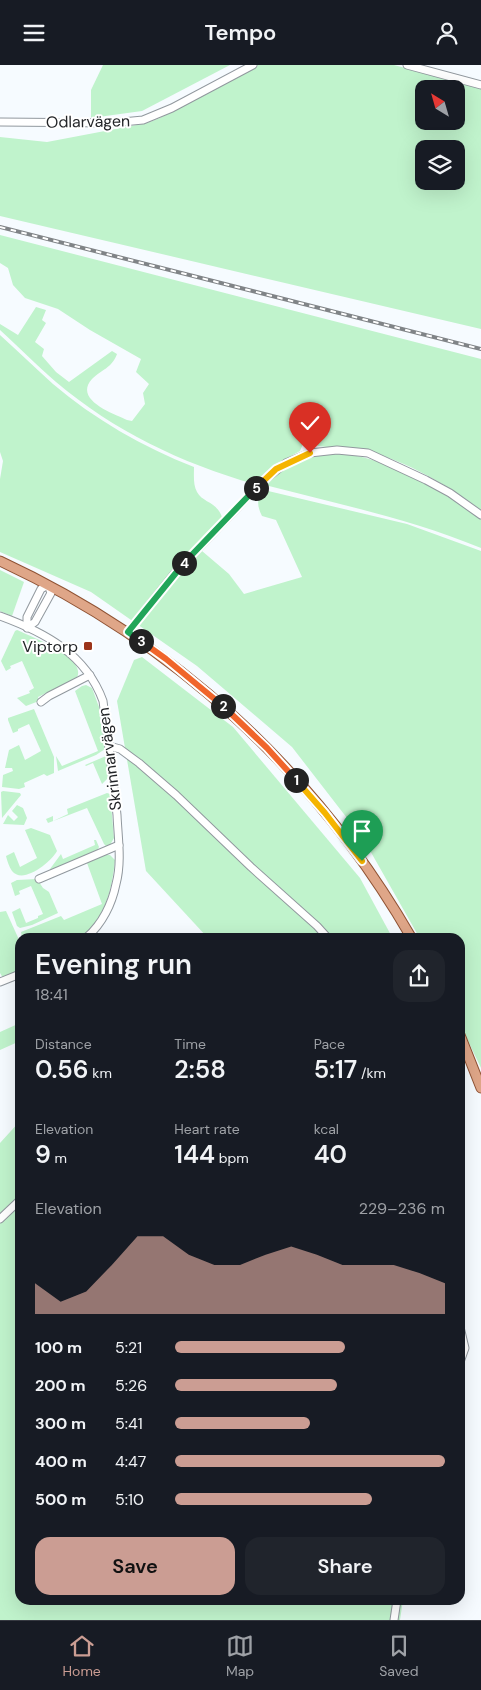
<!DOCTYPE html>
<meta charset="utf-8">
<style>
:root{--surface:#171b24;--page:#20242c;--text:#f1f3f6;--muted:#9ea1a6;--line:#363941;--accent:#cb9d93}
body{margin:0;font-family:"DM Sans",sans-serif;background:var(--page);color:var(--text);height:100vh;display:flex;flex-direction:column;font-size:19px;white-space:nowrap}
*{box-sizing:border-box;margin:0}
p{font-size:16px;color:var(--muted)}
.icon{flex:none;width:28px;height:28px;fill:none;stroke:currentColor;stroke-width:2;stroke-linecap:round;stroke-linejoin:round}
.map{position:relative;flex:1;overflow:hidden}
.drawer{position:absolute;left:15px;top:868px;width:450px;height:672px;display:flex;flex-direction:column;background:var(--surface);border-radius:15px;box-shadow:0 5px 20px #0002}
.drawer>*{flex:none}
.needle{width:32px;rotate:323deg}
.buttons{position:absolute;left:415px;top:15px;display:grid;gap:10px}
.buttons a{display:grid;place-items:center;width:50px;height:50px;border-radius:10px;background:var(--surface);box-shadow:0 5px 20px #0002;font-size:25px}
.pin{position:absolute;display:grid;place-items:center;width:42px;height:42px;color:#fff;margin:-51px -21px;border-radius:50% 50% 50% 0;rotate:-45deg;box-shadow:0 0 5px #0007}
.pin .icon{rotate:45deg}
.km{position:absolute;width:25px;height:25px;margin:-12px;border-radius:50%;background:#222;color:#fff;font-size:14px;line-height:25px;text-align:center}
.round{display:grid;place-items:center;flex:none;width:52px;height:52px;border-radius:15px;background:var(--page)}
.overview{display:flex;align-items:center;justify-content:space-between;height:85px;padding:0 20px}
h1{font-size:28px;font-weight:600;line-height:38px}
.stats{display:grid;grid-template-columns:repeat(3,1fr);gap:8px;height:85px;padding:5px 20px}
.stats div{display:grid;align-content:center}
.stats b{font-size:25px;font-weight:600}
.stats small{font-size:14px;font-weight:400}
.stats p{font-size:14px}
.chart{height:140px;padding:10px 20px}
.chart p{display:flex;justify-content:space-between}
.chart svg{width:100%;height:90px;margin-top:5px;fill:var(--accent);opacity:.7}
.button{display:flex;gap:10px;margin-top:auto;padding:10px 20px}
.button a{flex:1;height:58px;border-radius:15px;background:var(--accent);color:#111;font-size:20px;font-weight:600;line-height:58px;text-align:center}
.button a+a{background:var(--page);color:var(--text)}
ul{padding:0 20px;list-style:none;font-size:16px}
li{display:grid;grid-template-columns:80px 60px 1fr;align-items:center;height:38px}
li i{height:12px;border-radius:6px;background:var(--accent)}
header{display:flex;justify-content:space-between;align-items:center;height:65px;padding:0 20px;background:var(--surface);font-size:22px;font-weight:600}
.menu{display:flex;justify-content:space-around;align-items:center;height:70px;border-top:1px solid var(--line);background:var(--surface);font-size:14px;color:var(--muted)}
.menu a{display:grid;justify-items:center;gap:2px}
.menu .current{color:var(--accent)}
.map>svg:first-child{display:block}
.green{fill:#c0f3cc;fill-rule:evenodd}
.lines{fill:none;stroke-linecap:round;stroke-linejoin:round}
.minor-casing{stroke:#91989e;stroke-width:9}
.major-casing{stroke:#8f5233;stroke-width:11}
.minor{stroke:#fff;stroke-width:7}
.major{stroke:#dfa688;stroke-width:9}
.rail-casing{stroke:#808487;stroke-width:4}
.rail{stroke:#fff;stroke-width:2;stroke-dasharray:5.5;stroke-linecap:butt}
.split-1-casing{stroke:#fff;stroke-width:10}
.split-2-casing{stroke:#fff;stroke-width:10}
.split-3-casing{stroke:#fff;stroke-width:10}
.split-4-casing{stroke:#fff;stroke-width:10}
.split-5-casing{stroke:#fff;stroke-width:10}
.split-6-casing{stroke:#fff;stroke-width:10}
.split-1{stroke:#f5b400;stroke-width:6}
.split-2{stroke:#f0652b;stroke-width:6}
.split-3{stroke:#f0652b;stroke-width:6}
.split-4{stroke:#22a559;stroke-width:6}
.split-5{stroke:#22a559;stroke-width:6}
.split-6{stroke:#f5b400;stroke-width:6}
.poi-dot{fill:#9c341a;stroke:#fff;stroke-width:2}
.labels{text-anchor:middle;stroke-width:4;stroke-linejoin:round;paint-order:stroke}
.street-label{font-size:16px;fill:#232528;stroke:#fff}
.poi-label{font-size:16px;fill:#232528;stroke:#fff;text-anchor:end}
</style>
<header><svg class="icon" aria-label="menu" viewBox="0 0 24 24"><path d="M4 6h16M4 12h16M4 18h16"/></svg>Tempo<svg class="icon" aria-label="person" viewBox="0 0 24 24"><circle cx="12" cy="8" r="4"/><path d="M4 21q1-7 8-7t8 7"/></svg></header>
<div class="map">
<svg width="481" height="1555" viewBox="0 0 481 1555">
<rect width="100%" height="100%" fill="#f6fbff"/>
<g class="green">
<path d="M103,0H230L142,46L91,53V25Z"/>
<path d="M258,0H394L481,23V264L0,151V72L47,77L147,58L160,53ZM424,24H456V56H424ZM424,84H456V116H424Z"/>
<path d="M0,170L481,294V445C445,418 398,391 353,383C341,381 330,383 318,381L315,378L312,370L305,374L300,386L276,399L254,419C181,398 114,366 56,317C36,300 19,282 0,265V259L18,270L36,242L46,245L42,255L46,258L35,277L44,284L42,291L56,307L69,317L112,286L117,289C112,303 101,305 92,314C73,335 114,349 127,355L132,356L145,339L143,328L149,319L136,307L141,294L90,265L58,244L25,233L13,220L8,203L0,198Z"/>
<path d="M0,270C18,286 35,303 53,319C94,354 143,382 194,402C194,410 193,420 197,427C203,438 216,436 222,452L195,480L229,509L244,529L302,512L276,455L262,451C257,441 256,433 264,425L407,459L481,486V1003L460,959V872H419L364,775L292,682L197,601L91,527L0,487V414L3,396L0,387Z"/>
<path d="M325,388C382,387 436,422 481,454V483C411,454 338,439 265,420C277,402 305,394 325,388Z"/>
<path d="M0,505L24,517L12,551L0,546Z"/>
<path d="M17,565C30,571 88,593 77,613L38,632L39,636L26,641L17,633L30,628L29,626L34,623L22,596L10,601L11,603L6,606L1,596L15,566Z"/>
<path d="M142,592L233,662L360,813L392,872H207L146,806L117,636L134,595Z"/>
<path d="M86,620L92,623L99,642L105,684L96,690L58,706L56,691L62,701L98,686L75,626L82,621Z"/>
<path d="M34,644L54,692V708L47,711L44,709L24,718L25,722L19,724L2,722L3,710L13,706L12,703H5L9,685L19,680L25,695L41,686L29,659L18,664V666L13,668L8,655V653Z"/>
<path d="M106,691L109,712L102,719L93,698L86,701L85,700Z"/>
<path d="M3,726L20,728L21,730L2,753L1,727Z"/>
<path d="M107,728L110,729L114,773L110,780L106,781L104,779L87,743L48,758L46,754L53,751V756L68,749L67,744Z"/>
<path d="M17,740L23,743L27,753L24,760L3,759L8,750L14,756L18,752L12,746Z"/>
<path d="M31,763L50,770L57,786C51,797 23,820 12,806C9,802 7,795 6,791L14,787L20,802L37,793L25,765Z"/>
<path d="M94,775H96L99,782L97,786L51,805L50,804L61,789L63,794L95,780Z"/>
<path d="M105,790H110L115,795C112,825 105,853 81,872H22L21,867L61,851L64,855L102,839L87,798Z"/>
<path d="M37,814L43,823L49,827L58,848L32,860L20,863L17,861L12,847L20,843L26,858L38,853V851L43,849L31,821L19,826L20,829L15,831L11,818L17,815Z"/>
<path d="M6,846L20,877V905L3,913L0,908V847Z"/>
<path d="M20,958V976L0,985V967Z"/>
<path d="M20,1056V1535H403L400,1555H0V1078Z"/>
</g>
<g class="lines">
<defs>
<g id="minor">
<path d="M407,0L481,20"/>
<path d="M0,57L112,58L143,55L172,43L253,0"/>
<path d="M48,520L51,528L35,557L27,563V552L41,524Z"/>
<path d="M0,551C44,567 86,589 103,636C108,674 113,712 117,750C118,773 122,797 116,819C112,839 102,859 87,872"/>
<path d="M128,567L174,509L263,416L286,398L310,388L337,385L368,388L426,415L450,428L481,450"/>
<path d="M41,637L49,631L90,610"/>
<path d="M109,681L120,684L139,698L176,730L251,802L317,861L327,872"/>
<path d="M39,814L119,780"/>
<path d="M0,917L20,909"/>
<path d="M0,1154L20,1135"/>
<path d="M460,1262L465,1283L460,1297"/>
<path d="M394,1555L397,1535"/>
</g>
<g id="major">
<path d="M0,496C174,577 315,706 411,872"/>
<path d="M460,970L481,1023"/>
</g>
</defs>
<use href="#minor" class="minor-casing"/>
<use href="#major" class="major-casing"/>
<use href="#minor" class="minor"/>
<use href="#major" class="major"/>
<defs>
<path id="rail" d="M0,162L481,284"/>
</defs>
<use href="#rail" class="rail-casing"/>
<use href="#rail" class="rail"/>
</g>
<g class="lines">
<defs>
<path id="split-1" d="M296,715L325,748L362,796"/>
<path id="split-2" d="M223,641L267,683L296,715"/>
<path id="split-3" d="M141,576L166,594L223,641"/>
<path id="split-4" d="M141,576L128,567L184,498"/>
<path id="split-5" d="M184,498L256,423"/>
<path id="split-6" d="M256,423L276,404L310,388"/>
</defs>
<use href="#split-1" class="split-1-casing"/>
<use href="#split-2" class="split-2-casing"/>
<use href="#split-3" class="split-3-casing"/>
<use href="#split-4" class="split-4-casing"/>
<use href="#split-5" class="split-5-casing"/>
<use href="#split-6" class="split-6-casing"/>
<use href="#split-1" class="split-1"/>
<use href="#split-2" class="split-2"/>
<use href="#split-3" class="split-3"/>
<use href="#split-4" class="split-4"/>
<use href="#split-5" class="split-5"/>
<use href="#split-6" class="split-6"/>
</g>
<rect class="poi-dot" x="83" y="576" width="10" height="10" rx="2.5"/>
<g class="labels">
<g class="street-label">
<text transform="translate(88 56) rotate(-1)" y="6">Odlarvägen</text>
<text transform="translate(109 694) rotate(-97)" y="6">Skrinnarvägen</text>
</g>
<g class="poi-label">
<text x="78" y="587">Viptorp</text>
</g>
</g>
</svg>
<div class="buttons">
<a><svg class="needle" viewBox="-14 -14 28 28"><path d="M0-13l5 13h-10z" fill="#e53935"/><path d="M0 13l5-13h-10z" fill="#9ea1a6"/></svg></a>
<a><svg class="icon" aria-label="layers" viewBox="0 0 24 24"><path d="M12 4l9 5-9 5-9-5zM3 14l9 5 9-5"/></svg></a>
</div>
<div class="pin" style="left:362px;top:796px;background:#1e9e55"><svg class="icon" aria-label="arrive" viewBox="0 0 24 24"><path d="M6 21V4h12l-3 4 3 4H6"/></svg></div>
<div class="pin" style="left:310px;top:388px;background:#d93025"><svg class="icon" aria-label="check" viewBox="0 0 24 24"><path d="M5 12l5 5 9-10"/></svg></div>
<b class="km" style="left:296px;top:715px">1</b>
<b class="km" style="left:223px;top:641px">2</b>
<b class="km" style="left:141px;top:576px">3</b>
<b class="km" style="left:184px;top:498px">4</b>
<b class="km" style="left:256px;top:423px">5</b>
<section class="drawer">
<div class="overview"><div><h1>Evening run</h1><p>18:41</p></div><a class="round"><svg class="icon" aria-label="share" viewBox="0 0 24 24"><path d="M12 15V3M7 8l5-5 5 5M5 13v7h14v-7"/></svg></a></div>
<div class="stats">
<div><p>Distance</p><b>0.56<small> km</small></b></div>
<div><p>Time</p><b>2:58</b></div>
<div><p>Pace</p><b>5:17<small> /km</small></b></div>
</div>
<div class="stats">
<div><p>Elevation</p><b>9<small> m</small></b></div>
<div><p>Heart rate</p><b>144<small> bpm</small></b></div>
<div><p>kcal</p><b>40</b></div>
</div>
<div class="chart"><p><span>Elevation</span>229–236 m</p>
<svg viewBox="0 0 160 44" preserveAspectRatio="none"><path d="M0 44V29L10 38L20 33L30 20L40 6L50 6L60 15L70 20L80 20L90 15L100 11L110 15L120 20L130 20L140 20L150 24L160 29V44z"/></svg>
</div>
<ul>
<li><b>100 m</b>5:21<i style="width:63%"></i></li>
<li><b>200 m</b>5:26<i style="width:60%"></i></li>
<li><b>300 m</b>5:41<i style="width:50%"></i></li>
<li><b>400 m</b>4:47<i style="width:100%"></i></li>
<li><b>500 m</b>5:10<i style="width:73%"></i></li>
</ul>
<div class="button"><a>Save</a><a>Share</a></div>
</section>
</div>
<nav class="menu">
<a class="current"><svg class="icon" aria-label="home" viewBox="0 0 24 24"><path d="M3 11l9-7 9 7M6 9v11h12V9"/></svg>Home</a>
<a><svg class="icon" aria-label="map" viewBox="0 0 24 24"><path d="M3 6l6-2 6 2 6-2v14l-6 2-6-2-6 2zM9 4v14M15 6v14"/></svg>Map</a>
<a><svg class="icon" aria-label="saved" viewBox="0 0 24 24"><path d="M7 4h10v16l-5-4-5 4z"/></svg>Saved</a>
</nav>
